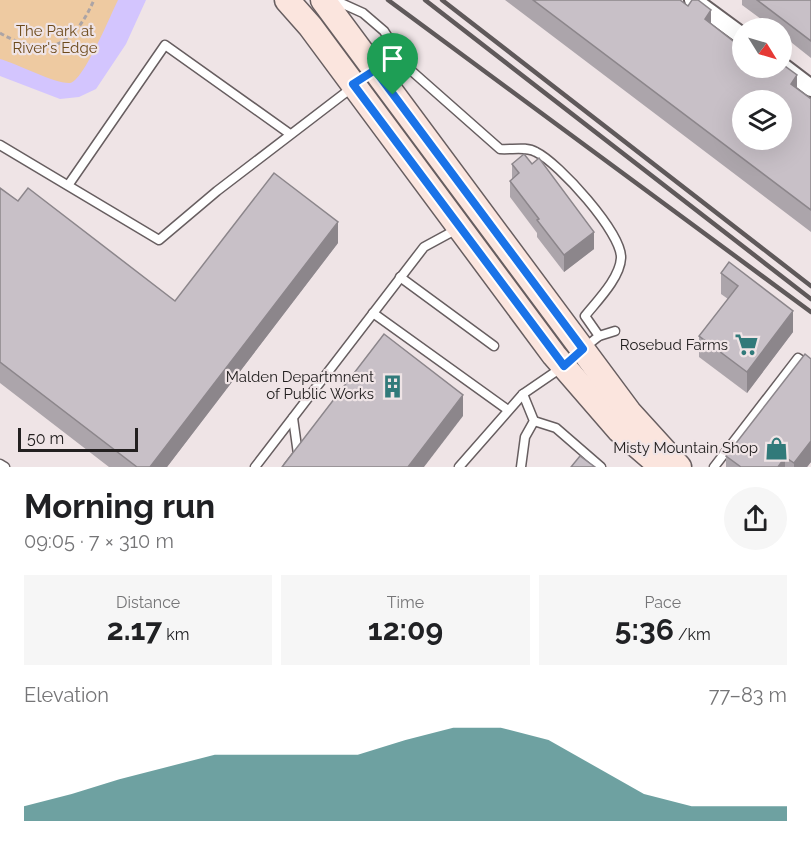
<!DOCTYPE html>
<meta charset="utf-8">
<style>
:root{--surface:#fff;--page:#f6f6f6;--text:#202124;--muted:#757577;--accent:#317a7a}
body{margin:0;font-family:Raleway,sans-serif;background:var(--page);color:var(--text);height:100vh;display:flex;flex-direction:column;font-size:22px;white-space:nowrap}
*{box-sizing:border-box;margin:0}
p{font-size:20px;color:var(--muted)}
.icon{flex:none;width:33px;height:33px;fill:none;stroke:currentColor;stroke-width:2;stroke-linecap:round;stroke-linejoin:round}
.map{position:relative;height:467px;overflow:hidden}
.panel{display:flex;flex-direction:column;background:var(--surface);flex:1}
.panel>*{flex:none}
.needle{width:39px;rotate:127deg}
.buttons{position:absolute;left:732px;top:18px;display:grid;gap:12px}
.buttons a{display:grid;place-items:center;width:60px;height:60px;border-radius:50%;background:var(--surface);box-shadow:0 6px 24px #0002;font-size:30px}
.scale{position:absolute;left:18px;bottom:15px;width:120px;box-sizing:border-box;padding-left:6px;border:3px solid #232020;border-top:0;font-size:16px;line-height:21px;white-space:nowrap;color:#232020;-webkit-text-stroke:4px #efe4e6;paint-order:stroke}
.pin{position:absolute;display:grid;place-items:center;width:51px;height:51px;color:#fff;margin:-62px -26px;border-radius:50% 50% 50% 0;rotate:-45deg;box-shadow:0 0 6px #0007}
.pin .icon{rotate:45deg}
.round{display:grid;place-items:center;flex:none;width:63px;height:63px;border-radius:32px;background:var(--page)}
.head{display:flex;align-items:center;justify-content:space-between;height:102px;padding:0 24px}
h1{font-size:33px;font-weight:700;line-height:45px}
.figures{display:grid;grid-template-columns:repeat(3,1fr);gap:9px;height:102px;padding:6px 24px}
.figures div{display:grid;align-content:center;border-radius:0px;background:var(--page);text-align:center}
.figures b{font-size:30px;font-weight:700}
.figures small{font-size:16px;font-weight:400}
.figures p{font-size:16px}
.chart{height:168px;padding:12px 24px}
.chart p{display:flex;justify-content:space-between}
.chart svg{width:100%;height:108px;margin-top:6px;fill:var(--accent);opacity:.7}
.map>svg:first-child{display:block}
.green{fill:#eecaa1}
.water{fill:#d3c5fe}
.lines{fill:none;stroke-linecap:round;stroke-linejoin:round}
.service-casing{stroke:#675e60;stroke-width:11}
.minor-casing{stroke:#675e60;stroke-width:20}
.secondary-casing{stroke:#675e60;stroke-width:27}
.path{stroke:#aca4a5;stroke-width:3;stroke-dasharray:4.5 3;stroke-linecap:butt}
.service{stroke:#fff;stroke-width:8}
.minor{stroke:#fff;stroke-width:16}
.secondary{stroke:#fbe5de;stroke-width:24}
.rail{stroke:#5f595a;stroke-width:4.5}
.wall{fill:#aca5ab}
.shaded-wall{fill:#8c868b}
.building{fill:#c8c0c7;stroke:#8c868b;stroke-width:1.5;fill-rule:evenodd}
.route-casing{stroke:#fff;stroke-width:12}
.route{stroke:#1a73e8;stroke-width:8}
.labels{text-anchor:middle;stroke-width:4.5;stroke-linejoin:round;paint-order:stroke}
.park-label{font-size:15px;fill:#6d4a1b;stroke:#efe4e6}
.poi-label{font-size:15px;fill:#232020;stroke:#efe4e6;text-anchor:end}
</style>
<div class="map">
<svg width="811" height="467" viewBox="0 0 811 467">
<rect width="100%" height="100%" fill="#efe4e6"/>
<path class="green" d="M0,0H123L74,90L0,63Z"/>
<path class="water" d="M118,0H146L126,44L96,89L79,97L60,99L0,76V59C18,64 55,84 70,83C83,82 111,14 118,0Z"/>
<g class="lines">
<defs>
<g id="service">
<path d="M331,3H341L363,13L384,31L406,66L500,149C512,150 526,146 536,152C559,163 622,233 621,258C620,278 597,301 585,316L599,336"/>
<path d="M0,145L159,240L217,191L375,70"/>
<path d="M69,184L165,45L290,134"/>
<path d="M400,277L494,346"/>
<path d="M373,313L508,410"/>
<path d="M584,348L599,336L615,331"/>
<path d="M534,421L556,428L601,467"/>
<path d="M0,464L5,467"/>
<path d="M255,467L424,247L459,228"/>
<path d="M288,467L298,454L293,418"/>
<path d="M459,467L523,394L561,368"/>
<path d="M521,467L525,437L534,421L523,394"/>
<path d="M714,467L798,358L811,367"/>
</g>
<g id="minor">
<path d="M693,0L742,36"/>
<path d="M782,66L811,88"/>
</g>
<g id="secondary">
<path d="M287,0L310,26L554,355L619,430L662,467"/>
<path d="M323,0L629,412L679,467"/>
</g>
</defs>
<use href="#service" class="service-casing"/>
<use href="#minor" class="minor-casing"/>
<use href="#secondary" class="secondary-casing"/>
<path class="path" d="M0,33C47,60 73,47 94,0"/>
<use href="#service" class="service"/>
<use href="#minor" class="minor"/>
<use href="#secondary" class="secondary"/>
<g class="rail">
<path d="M388,0L811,312"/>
<path d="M425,0L811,299"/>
<path d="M442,0L811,286"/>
</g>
</g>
<g class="wall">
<path d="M505,0H680L711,24L811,99V232Z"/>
<path d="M742,0H811V58L782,35V28H773L742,5Z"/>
<path d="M512,164L594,249L564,272L537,237V233L510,197V181L512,179Z"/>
<path d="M0,188L18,201L175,301L338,243L167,467H109L0,383Z"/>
<path d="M729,262L793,332L747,393L699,357V336L728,299L721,294V273Z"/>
<path d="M811,359V462L807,467H726V456Z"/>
</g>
<g class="shaded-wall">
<path d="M711,10V32L705,19Z"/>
<path d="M797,75V96L791,84Z"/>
<path d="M338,222V243L167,467H150Z"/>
<path d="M594,232V249L564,272V255Z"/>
<path d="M793,311V332L747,393V372Z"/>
<path d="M463,395V416L424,467H408Z"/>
<path d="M811,441V462L807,467H794V463Z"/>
<path d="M785,457V467H778Z"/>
</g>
<g class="building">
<path d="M533,0H680L688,6L692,0H698L711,10L705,19L742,48V68H769L775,72L779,68H782V64L797,75L791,84L811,99V210ZM742,100H782V140H742Z"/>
<path d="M757,0H811V41Z"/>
<path d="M524,154L532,164L539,158L594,232L564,255L537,220L539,219L510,181L519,173L512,164Z"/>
<path d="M274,173L338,222L150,467H137L0,362V188L18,201L28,188L175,301Z"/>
<path d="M729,262L793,311L747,372L699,336L738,286L721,273Z"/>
<path d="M384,334L463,395L408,467H282Z"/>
<path d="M805,354L811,359V441L794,463L785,457L778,467H741L726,456Z"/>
<path d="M580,456L595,467H571Z"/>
</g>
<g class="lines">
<defs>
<path id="route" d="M375,70L583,349L564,366L353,84Z"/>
</defs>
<use href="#route" class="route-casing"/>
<use href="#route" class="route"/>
</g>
<defs>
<symbol id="supermarket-bare" viewBox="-9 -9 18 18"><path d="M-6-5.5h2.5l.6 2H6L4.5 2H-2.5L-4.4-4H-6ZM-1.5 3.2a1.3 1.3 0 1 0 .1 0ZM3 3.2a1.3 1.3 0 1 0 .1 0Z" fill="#317a7a" stroke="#efe4e6" stroke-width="2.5" paint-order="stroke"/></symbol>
<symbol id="building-bare" viewBox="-9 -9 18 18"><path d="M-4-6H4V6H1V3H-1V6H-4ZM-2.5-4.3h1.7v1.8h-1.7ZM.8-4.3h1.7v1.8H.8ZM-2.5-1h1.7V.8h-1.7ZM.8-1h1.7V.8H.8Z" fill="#317a7a" stroke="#efe4e6" stroke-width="2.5" paint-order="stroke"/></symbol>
<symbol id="shop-bare" viewBox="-9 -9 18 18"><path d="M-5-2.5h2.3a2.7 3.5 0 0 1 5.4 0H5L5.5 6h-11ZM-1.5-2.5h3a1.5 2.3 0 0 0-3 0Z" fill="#317a7a" stroke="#efe4e6" stroke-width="2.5" paint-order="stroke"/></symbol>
</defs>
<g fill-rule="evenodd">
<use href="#supermarket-bare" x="730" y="328" width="33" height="33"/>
<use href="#building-bare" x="376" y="370" width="33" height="33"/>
<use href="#shop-bare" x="760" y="432" width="33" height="33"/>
</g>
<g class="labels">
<g class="park-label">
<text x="55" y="36">The Park at<tspan x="55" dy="17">River's Edge</tspan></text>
</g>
<g class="poi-label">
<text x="728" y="350">Rosebud Farms</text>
<text x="374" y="382">Malden Departmnent<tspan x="374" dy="17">of Public Works</tspan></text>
<text x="758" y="453">Misty Mountain Shop</text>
</g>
</g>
</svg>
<div class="buttons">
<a><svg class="needle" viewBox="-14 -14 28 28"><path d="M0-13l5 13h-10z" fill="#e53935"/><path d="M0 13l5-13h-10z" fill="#757577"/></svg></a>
<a><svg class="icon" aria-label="layers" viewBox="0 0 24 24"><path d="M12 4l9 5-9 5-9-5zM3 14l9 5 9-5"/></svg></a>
</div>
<div class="scale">50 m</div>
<div class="pin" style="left:393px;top:95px;background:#1e9e55"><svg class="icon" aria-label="arrive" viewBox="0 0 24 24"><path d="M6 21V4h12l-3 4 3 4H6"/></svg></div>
</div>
<section class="panel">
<div class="head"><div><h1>Morning run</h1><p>09:05 · 7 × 310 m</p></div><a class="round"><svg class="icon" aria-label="share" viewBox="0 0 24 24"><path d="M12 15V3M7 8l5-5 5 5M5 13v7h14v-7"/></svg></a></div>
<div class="figures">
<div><p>Distance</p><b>2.17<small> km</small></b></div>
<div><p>Time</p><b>12:09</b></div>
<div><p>Pace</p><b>5:36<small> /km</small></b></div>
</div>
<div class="chart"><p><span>Elevation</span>77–83 m</p>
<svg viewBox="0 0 160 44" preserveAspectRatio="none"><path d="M0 44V38L10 33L20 27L30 22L40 17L50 17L60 17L70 17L80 11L90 6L100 6L110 11L120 22L130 33L140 38L150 38L160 38V44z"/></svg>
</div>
</section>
